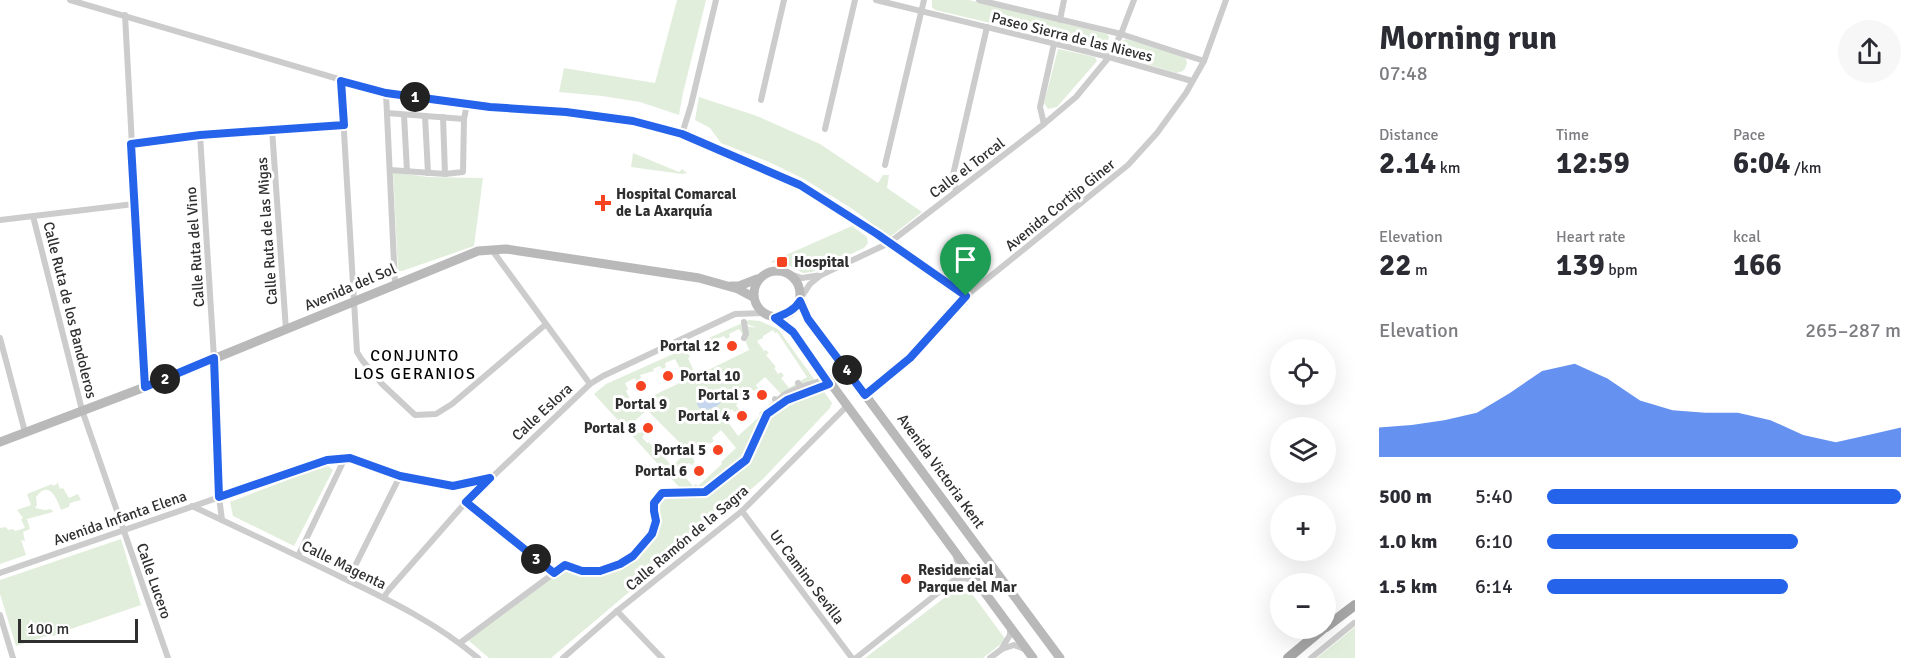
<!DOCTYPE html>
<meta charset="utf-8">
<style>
:root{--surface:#fff;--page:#f7f7f7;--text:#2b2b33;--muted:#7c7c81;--accent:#2563eb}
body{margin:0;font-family:Signika,sans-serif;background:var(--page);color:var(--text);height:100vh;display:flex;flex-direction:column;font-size:22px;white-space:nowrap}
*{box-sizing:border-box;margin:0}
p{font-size:20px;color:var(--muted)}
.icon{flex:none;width:33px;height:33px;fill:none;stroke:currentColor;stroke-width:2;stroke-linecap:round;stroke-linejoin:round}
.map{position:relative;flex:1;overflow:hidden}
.drawer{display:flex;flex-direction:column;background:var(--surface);width:570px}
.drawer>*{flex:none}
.tools{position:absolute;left:1270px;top:339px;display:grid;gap:12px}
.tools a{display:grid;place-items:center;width:66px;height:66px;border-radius:50%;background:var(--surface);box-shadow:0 6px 24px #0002;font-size:30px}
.scale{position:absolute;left:18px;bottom:15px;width:120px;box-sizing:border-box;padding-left:6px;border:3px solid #2f2f2f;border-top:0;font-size:16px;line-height:21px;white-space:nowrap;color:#2f2f2f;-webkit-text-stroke:4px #fff;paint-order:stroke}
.pin{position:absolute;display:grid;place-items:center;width:51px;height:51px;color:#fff;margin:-62px -26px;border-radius:50% 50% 50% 0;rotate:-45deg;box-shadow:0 0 6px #0007}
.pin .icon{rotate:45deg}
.km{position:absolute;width:30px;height:30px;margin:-15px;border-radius:50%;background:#222;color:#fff;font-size:16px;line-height:30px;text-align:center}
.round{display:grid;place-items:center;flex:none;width:63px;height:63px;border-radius:32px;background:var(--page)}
.summary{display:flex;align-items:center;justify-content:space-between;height:102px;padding:0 24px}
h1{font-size:33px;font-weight:800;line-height:45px}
.metrics{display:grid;grid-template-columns:repeat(3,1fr);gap:9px;height:102px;padding:6px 24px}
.metrics div{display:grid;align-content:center}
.metrics b{font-size:30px;font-weight:800}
.metrics small{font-size:16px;font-weight:400}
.metrics p{font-size:16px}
.chart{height:168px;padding:12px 24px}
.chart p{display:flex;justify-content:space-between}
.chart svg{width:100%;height:108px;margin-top:6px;fill:var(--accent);opacity:.7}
ul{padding:0 24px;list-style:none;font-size:20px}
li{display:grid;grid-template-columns:96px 72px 1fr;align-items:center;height:45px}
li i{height:15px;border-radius:8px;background:var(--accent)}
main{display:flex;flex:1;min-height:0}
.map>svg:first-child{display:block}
.green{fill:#e2eedc;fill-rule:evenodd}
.water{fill:#c7d6ef}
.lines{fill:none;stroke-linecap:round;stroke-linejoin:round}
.street{stroke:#ccc;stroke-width:6}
.secondary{stroke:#b9b9b9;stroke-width:9}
.primary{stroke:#a7a7a7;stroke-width:10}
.route-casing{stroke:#fff;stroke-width:12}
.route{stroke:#2563eb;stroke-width:8}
.poi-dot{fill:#f64322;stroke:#fff;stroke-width:2}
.labels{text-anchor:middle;stroke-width:6;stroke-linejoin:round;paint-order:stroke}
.street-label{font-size:15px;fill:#2f2f2f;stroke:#fff}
.poi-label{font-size:15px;font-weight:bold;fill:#2f2f2f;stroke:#fff;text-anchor:end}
.neighbourhood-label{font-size:16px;letter-spacing:1.5px;fill:#000;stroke:#fff}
</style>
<main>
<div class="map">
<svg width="1355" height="658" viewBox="0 0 1355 658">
<rect width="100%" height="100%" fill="#fff"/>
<g class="green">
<path d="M677,0H706L683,93L679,115L640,102L602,96L559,92L564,68L655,83Z"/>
<path d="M932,0H969L1107,34L1109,37L1106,47L1101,49L935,10L932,7Z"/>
<path d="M1126,39L1182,56L1186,59L1187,63C1185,70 1183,72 1176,73L1123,57C1115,50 1116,43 1126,39Z"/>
<path d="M1058,49L1095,57L1097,61L1057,107L1048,109L1044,103Z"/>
<path d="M699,97L757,116L820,144L878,183L883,175H889L887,188L922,212L890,237L851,208L804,179L769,162L721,143L710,128L695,120Z"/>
<path d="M633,153L679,172L682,169L687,173L682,174L631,167Z"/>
<path d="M393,172L428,177L483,178L474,246L402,271H398Z"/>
<path d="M852,226L867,237L868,243L864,248L812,272L803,273L786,264L770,262Z"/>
<path d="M749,320L760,321L778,329L819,386L785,398L775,405L766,414L753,435L745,457L705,488L685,492L679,487L594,394L606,384ZM747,324L757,328L746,326L748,337L745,340L749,350L696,376L688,358L690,357L688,353L699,348L700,351L705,349L704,345L718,341L717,339L724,336L726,339L730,337L729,334L739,329L743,335L745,332L743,326ZM773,330L775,333L777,332L807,377L789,388L781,378L784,376L781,372L778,374L774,368L776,367L766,355L769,353L766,350L764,351L757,341L763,338V336ZM675,359L686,380L633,405L626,391L628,389L625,383L635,378L636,381L641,378L640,375L654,371L653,369L660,366L662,369L666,367L665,363ZM765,377L781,394L759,413L760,416L738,436L725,418L732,409L735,412L739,409L736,405L744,398L743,395L751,388L754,391L758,388L756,385ZM647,410L688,451L672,466L663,456L665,454L662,450L659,452L653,443L651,445L649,442L647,443L642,437L645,434L642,432L639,433L631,424ZM721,430L736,448L721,462L722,464L698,486L696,484L693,486L685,477L686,475L683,472L686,470L684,467L689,463L692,465L695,462L693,459L702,453L701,451L703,448L702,447L708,442L710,444L714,441L712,438Z"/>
<path d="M822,389L832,403L830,408L763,479L551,658H489L468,640L560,571C570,569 577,575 587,575C614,577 652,551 658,524C659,517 657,509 658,501L663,496L675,494H709L750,461L769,419L788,403Z"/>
<path d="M327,465L333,470L294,546L233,516L230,502Z"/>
<path d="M57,481L60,489L63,488L69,498L78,494L81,500L70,503L69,507L61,510C57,499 49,479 36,497L37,505L35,508L45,510L51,509L53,512L27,519L30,529L23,532L25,541L21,540L26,555L0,564V528L6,527L8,530L13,529L15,531L25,528L21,519L23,518L17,510L31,505L27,494L52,484L53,486L57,484Z"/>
<path d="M121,539L141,605L59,633L54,636L50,635L16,646L0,594V580Z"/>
<path d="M964,583L1006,640L983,658H865Z"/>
<path d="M1355,627V658H1317Z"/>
</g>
<path class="water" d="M711,389H716L719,394L721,402L717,406L704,411L700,409L697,404C699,397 704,391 711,389Z"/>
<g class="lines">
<g class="street">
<path d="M70,0L386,93L490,107L566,112L633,121L682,134L800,185L889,243L966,296"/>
<path d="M876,0L1109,57L1192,81"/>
<path d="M979,0L1121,34L1204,61"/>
<path d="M125,15L145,387"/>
<path d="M1060,20L1064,0"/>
<path d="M341,81L357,352L362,360L382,384L415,415L436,414L452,404L545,325"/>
<path d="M386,93L395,284"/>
<path d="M761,100L784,0"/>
<path d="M387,113L464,119"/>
<path d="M404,115L407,171"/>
<path d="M425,116L428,173"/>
<path d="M443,117L445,174"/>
<path d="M1044,124L1040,107L1054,44"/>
<path d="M272,129L286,330"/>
<path d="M825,129L855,0"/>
<path d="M682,134L691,105L716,0"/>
<path d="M200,135L214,358L219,497L222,520"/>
<path d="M131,144L200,135L344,125"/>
<path d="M885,165L924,0"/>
<path d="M390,170L445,174L463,172L464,119L467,104"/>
<path d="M956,191L953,175L987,27"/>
<path d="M33,216L82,410L168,658"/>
<path d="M0,220L134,204"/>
<path d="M492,250L590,384"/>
<path d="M790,274L802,278L821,275"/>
<path d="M800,299L810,284L821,275L889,243L1044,124L1076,97L1109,57L1121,34L1134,0"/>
<path d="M0,338L25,432"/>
<path d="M744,338L746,334L744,322"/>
<path d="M798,383L801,387L826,379"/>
<path d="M865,395L910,358L966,296L1128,165L1157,133L1186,93L1204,61L1226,0"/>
<path d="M775,399L778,400L785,394L801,387"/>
<path d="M466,502L554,573"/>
<path d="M192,506C243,530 294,554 345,579C391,601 438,624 478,658"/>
<path d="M742,511L852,658"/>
<path d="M298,556L345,458"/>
<path d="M956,557L959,569L954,580L965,578L975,582"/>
<path d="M0,573L327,460L350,458L400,476L453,486L490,478"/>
<path d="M348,580L400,476"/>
<path d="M384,598L387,592L466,502L590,384L603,376L735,314L763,313"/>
<path d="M617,611L662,658"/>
<path d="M0,615L13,658"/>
<path d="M460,643L565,565C571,567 577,570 583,571C605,575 627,563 641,546C645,542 650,537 652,532C660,514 648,512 662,493L705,492L746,460L767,414L787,400L829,383"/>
<path d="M1002,648L1010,635V627"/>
<path d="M563,658L617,611L742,511L847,406"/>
<path d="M856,658L954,580"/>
<path d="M990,658L1002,649L1014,645L1027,650"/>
<path d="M1311,658L1354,623"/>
</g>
<g class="secondary">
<circle cx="777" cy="294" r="23"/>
<path d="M731,286H739L757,279"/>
<path d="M799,301L809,319L1060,658"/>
<path d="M775,318L793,332L1033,658"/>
<path d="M0,442L145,387L478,251L506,249L699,278L738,289L753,297"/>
</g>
<g class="primary">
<path d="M1326,627L1355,605"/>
<path d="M1288,658L1324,628"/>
</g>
</g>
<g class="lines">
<defs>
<path id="route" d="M341,81L386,93L490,107L566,112L633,121L682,134L800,185L877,234L966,296L910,358L865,395L808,319L800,301C794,311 785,314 775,318L793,332L829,384L787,400L767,414L746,460L705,492L662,493L654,503V511L656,521L652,534L633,556L620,564L600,571H582L565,565L554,573L466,502L490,478L453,486L400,476L350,458L327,460L219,497L214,358L145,387L131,144L200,135L344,125Z"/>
</defs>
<use href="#route" class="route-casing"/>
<use href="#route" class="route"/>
</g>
<g class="poi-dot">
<path d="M600 194h6v6h6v6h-6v6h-6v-6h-6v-6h6z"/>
<rect x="776" y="256" width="12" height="12" rx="3"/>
<circle cx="732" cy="346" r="6"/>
<circle cx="668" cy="376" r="6"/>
<circle cx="641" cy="386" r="6"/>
<circle cx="762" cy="395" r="6"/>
<circle cx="742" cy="416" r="6"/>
<circle cx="648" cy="428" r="6"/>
<circle cx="718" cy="450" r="6"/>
<circle cx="699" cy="471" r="6"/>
<circle cx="906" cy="579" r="6"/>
</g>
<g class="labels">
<g class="street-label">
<text transform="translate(1072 37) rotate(14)" y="5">Paseo Sierra de las Nieves</text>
<text transform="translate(967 168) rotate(-37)" y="5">Calle el Torcal</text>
<text transform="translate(1060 205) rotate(-39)" y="5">Avenida Cortijo Giner</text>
<text transform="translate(267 231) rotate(-94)" y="5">Calle Ruta de las Migas</text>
<text transform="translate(195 247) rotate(-94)" y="5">Calle Ruta del Vino</text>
<text transform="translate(350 287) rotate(-23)" y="5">Avenida del Sol</text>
<text transform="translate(70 310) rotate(76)" y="5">Calle Ruta de los Bandoleros</text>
<text transform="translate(542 412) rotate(-43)" y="5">Calle Eslora</text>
<text transform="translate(941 471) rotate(54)" y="5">Avenida Victoria Kent</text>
<text transform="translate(120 518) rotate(-19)" y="5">Avenida Infanta Elena</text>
<text transform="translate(687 538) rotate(-40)" y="5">Calle Ramón de la Sagra</text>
<text transform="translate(344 565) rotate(26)" y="5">Calle Magenta</text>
<text transform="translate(807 577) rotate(53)" y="5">Ur Camino Sevilla</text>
<text transform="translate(154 581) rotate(71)" y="5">Calle Lucero</text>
</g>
<g class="poi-label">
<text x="616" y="199" text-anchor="start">Hospital Comarcal<tspan x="616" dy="17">de La Axarquía</tspan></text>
<text x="794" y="267" text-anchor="start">Hospital</text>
<text x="720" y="351">Portal 12</text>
<text x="680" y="381" text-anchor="start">Portal 10</text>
<text x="750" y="400">Portal 3</text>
<text x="641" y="409" text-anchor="middle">Portal 9</text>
<text x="730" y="421">Portal 4</text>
<text x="636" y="433">Portal 8</text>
<text x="706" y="455">Portal 5</text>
<text x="687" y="476">Portal 6</text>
<text x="918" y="575" text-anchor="start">Residencial<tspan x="918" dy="17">Parque del Mar</tspan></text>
</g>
<g class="neighbourhood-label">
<text x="415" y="361">CONJUNTO<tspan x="415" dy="18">LOS GERANIOS</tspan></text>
</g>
</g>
</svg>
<div class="tools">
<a><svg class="icon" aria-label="locate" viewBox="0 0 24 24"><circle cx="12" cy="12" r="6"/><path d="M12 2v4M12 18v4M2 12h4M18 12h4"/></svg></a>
<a><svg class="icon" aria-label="layers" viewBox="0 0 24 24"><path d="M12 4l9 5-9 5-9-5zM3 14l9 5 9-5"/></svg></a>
<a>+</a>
<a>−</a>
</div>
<div class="scale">100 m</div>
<div class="pin" style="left:966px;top:296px;background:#1e9e55"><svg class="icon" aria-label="arrive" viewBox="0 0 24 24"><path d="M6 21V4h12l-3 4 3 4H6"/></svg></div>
<b class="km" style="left:415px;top:97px">1</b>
<b class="km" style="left:165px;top:379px">2</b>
<b class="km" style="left:536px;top:559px">3</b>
<b class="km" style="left:847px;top:370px">4</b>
</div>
<section class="drawer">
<div class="summary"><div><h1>Morning run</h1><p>07:48</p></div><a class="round"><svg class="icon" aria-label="share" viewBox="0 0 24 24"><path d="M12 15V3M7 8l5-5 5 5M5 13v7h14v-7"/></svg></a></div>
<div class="metrics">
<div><p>Distance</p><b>2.14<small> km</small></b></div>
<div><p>Time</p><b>12:59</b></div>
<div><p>Pace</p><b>6:04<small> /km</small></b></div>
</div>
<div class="metrics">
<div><p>Elevation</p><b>22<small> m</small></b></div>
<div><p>Heart rate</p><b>139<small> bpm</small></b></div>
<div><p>kcal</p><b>166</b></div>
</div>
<div class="chart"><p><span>Elevation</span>265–287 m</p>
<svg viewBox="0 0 160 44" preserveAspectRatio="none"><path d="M0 44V32L10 31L20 29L30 26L40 18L50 9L60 6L70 12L80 21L90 25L100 26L110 26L120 29L130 35L140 38L150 35L160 32V44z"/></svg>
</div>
<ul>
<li><b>500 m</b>5:40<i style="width:100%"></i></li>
<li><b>1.0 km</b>6:10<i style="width:71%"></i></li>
<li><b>1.5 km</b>6:14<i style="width:68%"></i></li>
</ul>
</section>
</main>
